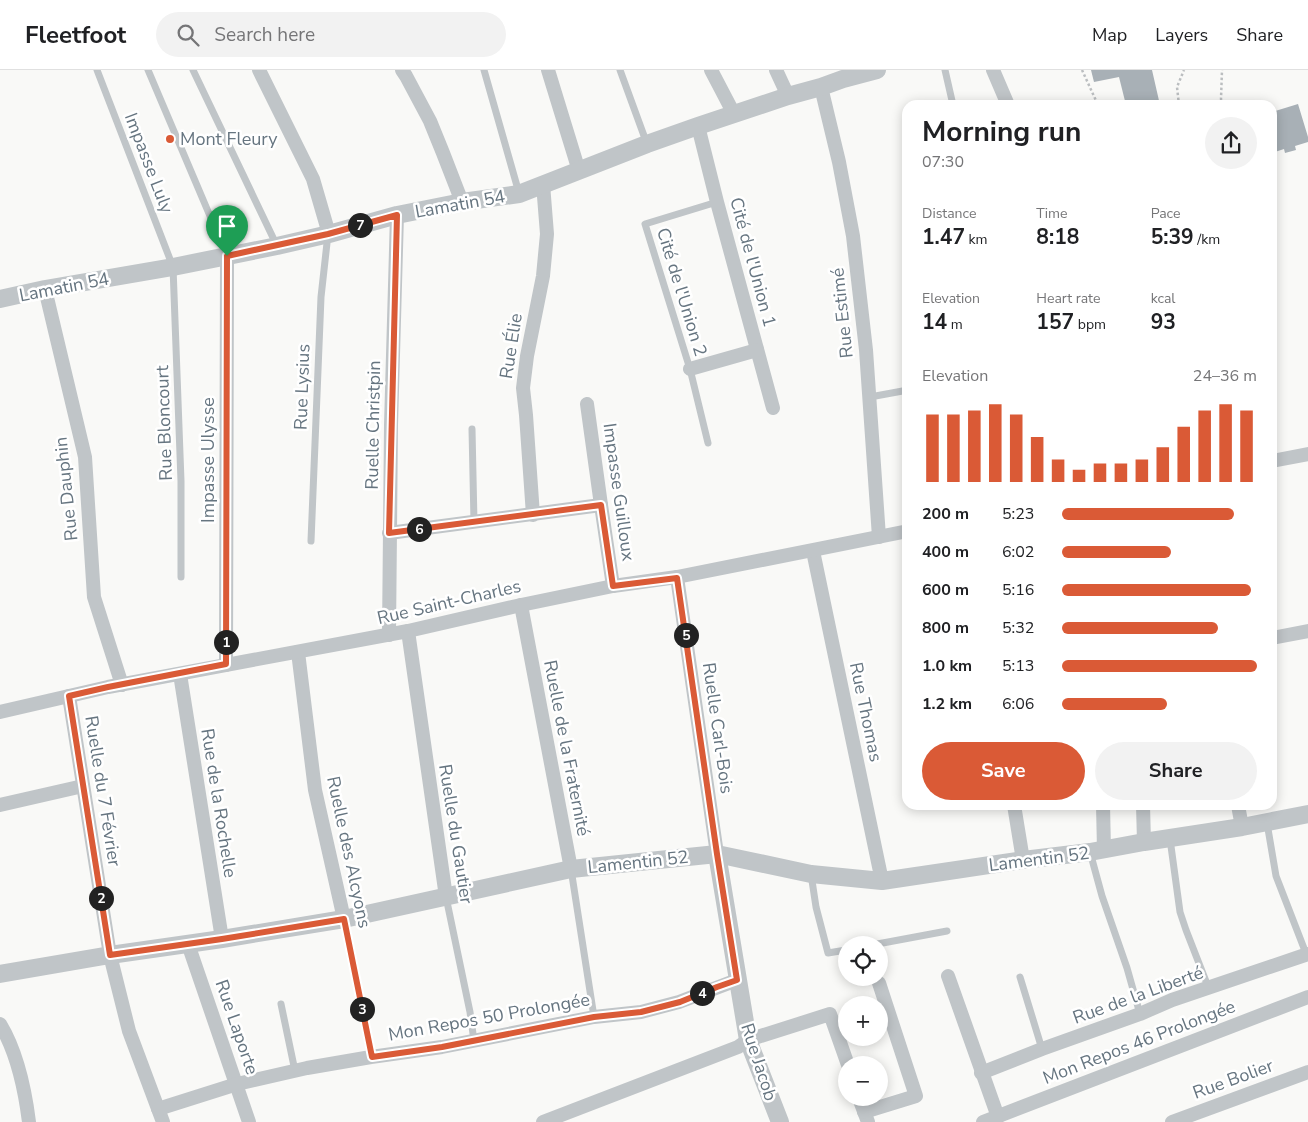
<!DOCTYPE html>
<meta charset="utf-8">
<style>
:root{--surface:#fff;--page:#f2f2f2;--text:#202124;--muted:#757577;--line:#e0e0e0;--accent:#da5a36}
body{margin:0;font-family:"Nunito Sans",sans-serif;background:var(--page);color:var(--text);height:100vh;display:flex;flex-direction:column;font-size:19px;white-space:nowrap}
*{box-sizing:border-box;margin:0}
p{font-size:16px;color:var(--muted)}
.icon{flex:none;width:28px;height:28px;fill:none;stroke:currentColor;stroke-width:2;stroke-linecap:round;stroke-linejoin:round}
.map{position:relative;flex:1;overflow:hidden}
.drawer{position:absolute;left:902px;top:30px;width:375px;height:710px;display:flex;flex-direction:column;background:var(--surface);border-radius:15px;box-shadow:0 2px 12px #0003}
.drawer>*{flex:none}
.buttons{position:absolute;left:838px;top:866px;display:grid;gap:10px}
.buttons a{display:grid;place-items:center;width:50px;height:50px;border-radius:50%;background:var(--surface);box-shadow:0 2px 12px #0003;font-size:25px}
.pin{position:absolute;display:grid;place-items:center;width:42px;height:42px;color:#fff;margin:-51px -21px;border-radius:50% 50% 50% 0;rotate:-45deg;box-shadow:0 0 5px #0007}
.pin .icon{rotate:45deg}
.km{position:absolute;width:25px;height:25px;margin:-12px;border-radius:50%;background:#222;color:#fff;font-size:14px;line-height:25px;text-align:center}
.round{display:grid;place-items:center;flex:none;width:52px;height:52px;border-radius:26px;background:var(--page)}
.headline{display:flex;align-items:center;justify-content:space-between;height:85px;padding:0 20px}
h1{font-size:28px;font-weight:700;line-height:38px}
.metrics{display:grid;grid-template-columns:repeat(3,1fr);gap:8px;height:85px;padding:5px 20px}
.metrics div{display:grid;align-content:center}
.metrics b{font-size:21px;font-weight:700}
.metrics small{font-size:14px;font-weight:400}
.metrics p{font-size:14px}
.chart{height:140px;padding:10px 20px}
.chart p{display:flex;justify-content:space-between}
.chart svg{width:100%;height:90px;margin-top:5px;stroke:var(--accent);stroke-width:6}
.cta{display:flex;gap:10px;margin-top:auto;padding:10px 20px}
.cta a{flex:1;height:58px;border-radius:30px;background:var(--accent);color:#fff;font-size:20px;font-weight:700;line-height:58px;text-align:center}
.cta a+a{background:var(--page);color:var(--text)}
ul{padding:0 20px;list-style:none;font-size:16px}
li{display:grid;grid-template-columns:80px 60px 1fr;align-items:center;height:38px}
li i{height:12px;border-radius:6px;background:var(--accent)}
header{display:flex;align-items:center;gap:30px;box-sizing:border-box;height:70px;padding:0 25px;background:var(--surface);border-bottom:1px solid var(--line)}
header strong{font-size:24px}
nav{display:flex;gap:28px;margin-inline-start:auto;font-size:18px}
.search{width:350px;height:45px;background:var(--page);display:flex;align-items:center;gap:12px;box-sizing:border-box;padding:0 18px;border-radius:28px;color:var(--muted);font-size:19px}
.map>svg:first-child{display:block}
.building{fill:#a8b0b6}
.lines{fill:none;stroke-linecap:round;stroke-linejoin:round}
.path{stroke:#bbbec0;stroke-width:2.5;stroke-dasharray:2.5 2.5;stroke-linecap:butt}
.service{stroke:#c0c5c8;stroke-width:7}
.minor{stroke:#c0c5c8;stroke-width:14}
.tertiary{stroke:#c0c5c8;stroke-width:18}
.route-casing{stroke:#fff;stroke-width:10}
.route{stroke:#da5a36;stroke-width:6}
.poi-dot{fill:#da5a36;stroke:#fff;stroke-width:2}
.labels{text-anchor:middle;stroke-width:5;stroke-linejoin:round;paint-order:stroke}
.poi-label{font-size:18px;fill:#667580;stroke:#fff;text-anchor:start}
.street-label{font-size:18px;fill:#667580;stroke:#fff}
</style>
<header>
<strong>Fleetfoot</strong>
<div class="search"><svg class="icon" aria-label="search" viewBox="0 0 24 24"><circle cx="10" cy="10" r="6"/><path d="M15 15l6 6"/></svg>Search here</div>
<nav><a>Map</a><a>Layers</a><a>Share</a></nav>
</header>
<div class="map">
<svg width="1308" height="1052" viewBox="0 0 1308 1052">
<rect width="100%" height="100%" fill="#f9f9f7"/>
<g class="building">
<path d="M1091,0H1152L1160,35H1126L1119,7L1094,12Z"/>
<path d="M1298,34L1308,67V72L1295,76L1296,80L1285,83L1284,79L1272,83V42Z"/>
</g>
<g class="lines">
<g class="path">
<path d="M1082,0L1098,35"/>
<path d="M1179,35L1177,17L1184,0"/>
<path d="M1222,35L1221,29L1222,0"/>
</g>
<g class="service">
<path d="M97,0L173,197L181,411V507"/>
<path d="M148,0L227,186"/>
<path d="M193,0L277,176"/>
<path d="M484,0L519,123"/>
<path d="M620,0L647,74"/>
<path d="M945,0L953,35"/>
<path d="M870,327L908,320"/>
<path d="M472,359L474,452"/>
<path d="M708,373L690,299L645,154L717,132"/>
<path d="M311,471L321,227L328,164"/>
<path d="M1267,753L1276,806L1307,886"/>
<path d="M1170,769L1180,842L1186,860L1209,919"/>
<path d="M1090,782L1102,826L1127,898L1140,944"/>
<path d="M571,799L594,947"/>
<path d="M811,804L816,837L828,883L846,880"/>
<path d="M446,827L470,942L474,971"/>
<path d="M344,850L371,987"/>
<path d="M872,875L947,861"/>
<path d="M1020,907L1042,979"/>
<path d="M281,934L295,1001"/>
</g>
<g class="minor">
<path d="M259,0L313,109L329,164"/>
<path d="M402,0L406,6L430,51L443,83L462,132"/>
<path d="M548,0L579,101"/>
<path d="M711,0L734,44"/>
<path d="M776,0L788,26"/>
<path d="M993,0L1008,35"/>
<path d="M821,17L839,92L853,166L866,280L879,467"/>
<path d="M698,56L717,132L773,338"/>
<path d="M45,219L85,387L94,527L122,615"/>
<path d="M690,299L757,280"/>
<path d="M587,334L601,435L613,516"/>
<path d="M1272,391L1308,384"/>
<path d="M533,445L526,345L523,318L527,286L543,206L547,164L543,114"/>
<path d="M389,463L601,435"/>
<path d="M813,481L882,811"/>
<path d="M677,507L717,784"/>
<path d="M521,535L571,799"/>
<path d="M408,561L446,827"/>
<path d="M389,565L391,355L397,145"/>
<path d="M1272,568L1308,561"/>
<path d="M298,582L315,720L344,849"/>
<path d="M226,595L227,186"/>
<path d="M180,604L222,869"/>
<path d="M69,626L110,885L129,961L163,1052"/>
<path d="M0,642L108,617L408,561L521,535L613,516L677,507L908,461"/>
<path d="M0,735L83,716"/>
<path d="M1014,735L1023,790"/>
<path d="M1103,735L1104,780"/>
<path d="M1143,735L1144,772"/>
<path d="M1238,735L1242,757"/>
<path d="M188,874L249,1052"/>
<path d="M948,906L998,1047"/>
<path d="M0,954C17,982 25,1020 29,1052"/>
<path d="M981,1003L1042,979L1140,944L1172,930L1308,884"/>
<path d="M859,1028L868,1052"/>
<path d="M158,1039L237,1014L307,998L371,987L442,977L594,947L641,942L679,932L737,910"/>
<path d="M864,1042L916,1026L879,913"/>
<path d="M543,1052L738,977L748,970L830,944L848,995"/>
<path d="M983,1052L1308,927"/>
<path d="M1172,1052L1308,1002"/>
</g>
<g class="tertiary">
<path d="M0,229L45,219L173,197L277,176L329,164L397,145L462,132L519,124L647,74L698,56L788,26L821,17L843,9L877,0"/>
<path d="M717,784L748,970L780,1052"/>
<path d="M0,904L110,885L222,869L344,849L571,799L717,784L811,804L882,811L1023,790L1090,782L1144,772L1242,757L1308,744"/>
</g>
</g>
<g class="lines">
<defs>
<path id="route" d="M397,145L389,463L601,435L613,516L677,508L717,784L737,910L717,917L680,932L641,942L594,947L442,977L372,987L344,849L222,869L110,885L69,626L108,617L226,594L227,186L328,164Z"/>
</defs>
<use href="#route" class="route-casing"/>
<use href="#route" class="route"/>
</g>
<circle class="poi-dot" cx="170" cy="69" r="5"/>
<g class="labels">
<g class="poi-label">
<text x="180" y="75">Mont Fleury</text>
</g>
<g class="street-label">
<text transform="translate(149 93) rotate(69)" y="6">Impasse Luly</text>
<text transform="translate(460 134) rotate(-10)" y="6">Lamatin 54</text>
<text transform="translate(753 192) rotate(75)" y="6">Cité de l'Union 1</text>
<text transform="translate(64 217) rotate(-11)" y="6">Lamatin 54</text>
<text transform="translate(682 222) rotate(73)" y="6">Cité de l'Union 2</text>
<text transform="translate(842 243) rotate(-96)" y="6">Rue Estimé</text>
<text transform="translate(511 276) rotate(-81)" y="6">Rue Élie</text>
<text transform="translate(302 317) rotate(-88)" y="6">Rue Lysius</text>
<text transform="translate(164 353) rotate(-92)" y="6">Rue Bloncourt</text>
<text transform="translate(373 355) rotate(-89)" y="6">Ruelle Christpin</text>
<text transform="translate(208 390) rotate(-90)" y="6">Impasse Ulysse</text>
<text transform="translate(66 419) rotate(-96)" y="6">Rue Dauphin</text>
<text transform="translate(619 422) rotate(82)" y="6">Impasse Guilloux</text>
<text transform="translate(449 532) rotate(-13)" y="6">Rue Saint-Charles</text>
<text transform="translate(866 642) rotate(78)" y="6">Rue Thomas</text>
<text transform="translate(718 658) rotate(82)" y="6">Ruelle Carl-Bois</text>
<text transform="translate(567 678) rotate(79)" y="6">Ruelle de la Fraternité</text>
<text transform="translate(103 721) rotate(81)" y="6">Ruelle du 7 Février</text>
<text transform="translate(219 733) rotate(81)" y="6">Rue de la Rochelle</text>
<text transform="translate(456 764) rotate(81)" y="6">Ruelle du Gautier</text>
<text transform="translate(349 782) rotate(78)" y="6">Ruelle des Alcyons</text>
<text transform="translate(1039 789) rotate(-7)" y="6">Lamentin 52</text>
<text transform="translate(638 792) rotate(-6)" y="6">Lamentin 52</text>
<text transform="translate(1138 925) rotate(-20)" y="6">Rue de la Liberté</text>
<text transform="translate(489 947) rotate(-10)" y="6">Mon Repos 50 Prolongée</text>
<text transform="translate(237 957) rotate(71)" y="6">Rue Laporte</text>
<text transform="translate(1139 972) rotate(-21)" y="6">Mon Repos 46 Prolongée</text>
<text transform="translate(759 992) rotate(72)" y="6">Rue Jacob</text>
<text transform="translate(1233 1009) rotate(-20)" y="6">Rue Bolier</text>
</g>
</g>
</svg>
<div class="buttons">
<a><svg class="icon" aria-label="locate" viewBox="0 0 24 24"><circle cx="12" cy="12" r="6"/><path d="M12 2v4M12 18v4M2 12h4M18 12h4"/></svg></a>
<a>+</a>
<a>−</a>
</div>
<div class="pin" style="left:227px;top:186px;background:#1e9e55"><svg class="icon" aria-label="arrive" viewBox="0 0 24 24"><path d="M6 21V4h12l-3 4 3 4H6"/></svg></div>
<b class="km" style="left:226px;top:572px">1</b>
<b class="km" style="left:101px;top:828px">2</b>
<b class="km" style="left:362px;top:939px">3</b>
<b class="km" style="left:702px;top:923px">4</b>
<b class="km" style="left:686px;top:565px">5</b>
<b class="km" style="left:419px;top:459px">6</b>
<b class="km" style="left:360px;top:155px">7</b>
<section class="drawer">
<div class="headline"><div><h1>Morning run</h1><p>07:30</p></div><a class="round"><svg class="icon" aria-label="share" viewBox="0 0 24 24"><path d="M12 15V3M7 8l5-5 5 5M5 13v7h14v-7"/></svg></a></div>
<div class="metrics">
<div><p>Distance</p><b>1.47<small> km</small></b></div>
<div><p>Time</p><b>8:18</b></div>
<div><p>Pace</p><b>5:39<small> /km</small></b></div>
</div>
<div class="metrics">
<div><p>Elevation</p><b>14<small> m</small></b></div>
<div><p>Heart rate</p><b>157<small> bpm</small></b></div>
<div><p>kcal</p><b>93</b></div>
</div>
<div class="chart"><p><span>Elevation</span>24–36 m</p>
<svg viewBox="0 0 160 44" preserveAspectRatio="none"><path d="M5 44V11M15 44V11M25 44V9M35 44V6M45 44V11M55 44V22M65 44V33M75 44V38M85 44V35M95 44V35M105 44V33M115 44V27M125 44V17M135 44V9M145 44V6M155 44V9"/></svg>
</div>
<ul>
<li><b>200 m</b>5:23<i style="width:88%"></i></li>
<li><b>400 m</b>6:02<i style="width:56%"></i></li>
<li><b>600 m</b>5:16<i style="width:97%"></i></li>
<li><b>800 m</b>5:32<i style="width:80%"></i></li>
<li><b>1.0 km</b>5:13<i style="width:100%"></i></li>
<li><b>1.2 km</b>6:06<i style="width:54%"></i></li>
</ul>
<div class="cta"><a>Save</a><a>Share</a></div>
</section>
</div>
